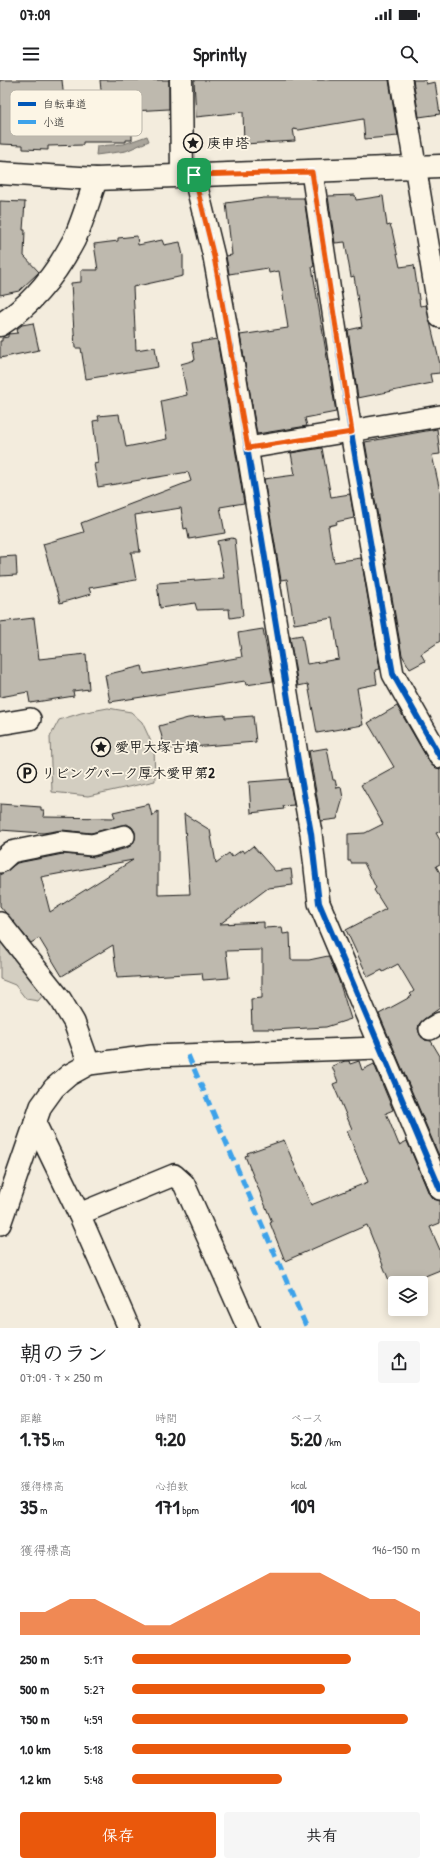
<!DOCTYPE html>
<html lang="ja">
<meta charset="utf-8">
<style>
:root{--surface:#fff;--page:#f6f6f6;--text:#202124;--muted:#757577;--accent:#ea580c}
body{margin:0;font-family:"Patrick Hand","Klee One",sans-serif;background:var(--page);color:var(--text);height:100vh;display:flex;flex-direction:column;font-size:15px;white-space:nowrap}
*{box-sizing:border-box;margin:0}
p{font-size:13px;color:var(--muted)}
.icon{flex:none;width:22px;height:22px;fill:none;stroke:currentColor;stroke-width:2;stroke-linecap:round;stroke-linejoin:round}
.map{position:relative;height:1248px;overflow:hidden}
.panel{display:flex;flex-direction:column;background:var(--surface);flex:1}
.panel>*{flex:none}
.fabs{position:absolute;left:388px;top:1196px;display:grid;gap:8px}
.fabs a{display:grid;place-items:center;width:40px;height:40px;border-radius:4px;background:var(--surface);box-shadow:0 2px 10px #0003;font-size:20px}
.pin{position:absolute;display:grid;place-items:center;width:34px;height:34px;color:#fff;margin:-17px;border-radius:8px;box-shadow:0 2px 6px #0006}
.round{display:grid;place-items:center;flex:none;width:42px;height:42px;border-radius:4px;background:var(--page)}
.head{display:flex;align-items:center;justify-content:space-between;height:68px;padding:0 20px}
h1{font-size:22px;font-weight:700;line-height:30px}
.metrics{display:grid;grid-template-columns:repeat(3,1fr);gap:6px;height:68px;padding:4px 20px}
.metrics div{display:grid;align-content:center}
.metrics b{font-size:20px;font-weight:700}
.metrics small{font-size:11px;font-weight:400}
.metrics p{font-size:11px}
.chart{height:112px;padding:8px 20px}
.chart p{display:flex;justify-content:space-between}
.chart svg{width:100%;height:72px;margin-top:4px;fill:var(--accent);opacity:.7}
.action{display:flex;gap:8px;margin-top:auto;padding:8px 20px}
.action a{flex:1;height:46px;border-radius:4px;background:var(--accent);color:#fff;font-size:16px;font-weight:700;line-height:46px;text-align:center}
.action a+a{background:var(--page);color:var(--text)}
ul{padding:0 20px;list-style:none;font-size:13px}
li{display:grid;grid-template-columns:64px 48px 1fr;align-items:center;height:30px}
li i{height:10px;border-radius:5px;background:var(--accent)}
.status{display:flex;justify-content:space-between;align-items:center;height:28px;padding:0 20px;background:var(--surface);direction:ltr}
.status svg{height:11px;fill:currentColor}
header{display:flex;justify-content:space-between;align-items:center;height:52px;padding:0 20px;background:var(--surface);font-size:18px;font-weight:700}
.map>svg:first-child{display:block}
.green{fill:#d3cec1;stroke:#78756e}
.water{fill:#aaa59b;stroke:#716e68}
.building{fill:#beb9ae;stroke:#1c1c1c;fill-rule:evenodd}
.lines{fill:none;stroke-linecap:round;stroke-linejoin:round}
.minor-casing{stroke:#1c1c1c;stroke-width:24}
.major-casing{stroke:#1c1c1c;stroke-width:25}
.minor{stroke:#fcf5e5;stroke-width:21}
.major{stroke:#fcf5e5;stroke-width:22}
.quiet{stroke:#3da2ea;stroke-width:5;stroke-dasharray:10 5;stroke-linecap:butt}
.cycleway-casing{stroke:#fcf5e5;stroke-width:8}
.cycleway{stroke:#0057b8;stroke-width:6}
.route-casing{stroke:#fff;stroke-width:8}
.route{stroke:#ea580c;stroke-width:5}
.labels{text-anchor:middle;stroke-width:3.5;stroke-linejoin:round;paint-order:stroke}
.poi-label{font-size:14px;font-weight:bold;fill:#1c1c1c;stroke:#fcf5e5;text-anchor:start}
.key{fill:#fcf5e5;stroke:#b9b4a9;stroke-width:1}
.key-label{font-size:11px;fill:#1c1c1c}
</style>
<div class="status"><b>07:09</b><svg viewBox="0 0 49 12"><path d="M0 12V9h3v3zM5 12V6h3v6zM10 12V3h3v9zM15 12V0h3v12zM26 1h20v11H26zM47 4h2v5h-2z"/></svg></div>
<header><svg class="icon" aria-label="menu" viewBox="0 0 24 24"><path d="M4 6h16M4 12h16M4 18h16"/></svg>Sprintly<svg class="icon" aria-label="search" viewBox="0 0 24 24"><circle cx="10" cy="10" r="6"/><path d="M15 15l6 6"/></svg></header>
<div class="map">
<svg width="440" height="1248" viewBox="0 0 440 1248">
<rect width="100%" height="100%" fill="#f3ecdd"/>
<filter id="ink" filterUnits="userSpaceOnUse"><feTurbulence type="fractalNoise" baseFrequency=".025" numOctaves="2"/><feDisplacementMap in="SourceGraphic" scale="8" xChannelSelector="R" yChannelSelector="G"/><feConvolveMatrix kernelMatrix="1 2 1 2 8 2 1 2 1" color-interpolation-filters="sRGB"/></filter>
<g filter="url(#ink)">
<g class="green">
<path d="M108,628L131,632L142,642L154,668L155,701L88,716L52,712L50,657L59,640L81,633Z"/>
<path d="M0,857L43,915L38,921L26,919L15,905L0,899Z"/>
</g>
<path class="water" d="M147,56L149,61L126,71L96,75L97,66L124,64Z"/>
<g class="building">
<path d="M0,0H62L65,31L103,30L100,0H169V29L132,31V60H126V62H83V65L48,66V70L23,69V65L0,64Z"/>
<path d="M194,0H389L398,56L365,59L363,39L299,50L293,49L295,61L244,64L243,32L196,37Z"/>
<path d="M413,0H425L426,4L435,2L440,34L419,37Z"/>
<path d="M355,115L356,120L383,116L387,146L390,145L392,150L400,187L414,185L420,226L426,225L440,284V293L430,294L432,303L358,318L348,250L362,247L354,196L351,197L345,162L335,163L328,116Z"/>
<path d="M264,118H304L314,186L312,187L336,332L305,338L307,346L257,354L240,255L288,248L285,228L279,191L269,193L268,188L229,194L226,176L232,175L226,123Z"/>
<path d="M0,121L25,122L23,150H25L24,176L39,192L19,211L0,215Z"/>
<path d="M137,156L138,165L162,160L164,165L180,162L183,176V196L133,207L136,270L155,267L158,287L86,299L81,268H75L71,203L81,202V190H98L94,164L118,161V158Z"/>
<path d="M33,243L39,270L0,278V261H2V258L8,257V254L18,253L17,249L22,245Z"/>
<path d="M217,259L244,423L220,427L225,453L189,459L187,448L184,449L181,428L135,435L140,472H131L136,500L89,508L91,514L60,523L43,464L84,452L81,443L191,401L188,392L98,407L94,384L98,383L93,341L99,340L98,336L119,334L120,341L122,344L126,367L167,359L161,321L187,315L181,284L195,280L192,263Z"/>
<path d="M437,349L440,374L432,375L440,411V561L421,574L425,581L410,589L402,575L365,362Z"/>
<path d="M322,368L331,417L350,414L354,438L336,442L337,444L328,446L334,482L361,478L380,589L375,590L377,604L357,608L363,645L317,653L308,604L298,606L290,557L302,555L307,584L339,579L333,538L294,544L287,499L281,500L264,399L295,395L291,373Z"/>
<path d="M232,458L235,459L243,536L230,538L229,529L197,530L195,523L160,528L157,503L224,498L217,461Z"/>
<path d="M16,476L17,495L0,496V477Z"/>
<path d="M34,538L39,579L86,574L89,609L73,611L74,616L30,623L28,612L0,617V542Z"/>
<path d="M263,549L273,601L246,605L245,601L110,622L105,595L142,586L144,594L242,577L238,553Z"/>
<path d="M397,626L430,683L434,687L440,689V752L436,753L440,760V784L436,786L440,793V928L424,939L419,944L418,949L420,955L425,960L431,961L440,976V1078L379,934L412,916L410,914L414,911L398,884L383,892L382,890L368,897L346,850L386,829L374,810L376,808L364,783H351V781H348V754L365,753L383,744L361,705L394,687L368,643Z"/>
<path d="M225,635V638L253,636L256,662L165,669L159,646L188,638Z"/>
<path d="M327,668L333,700H335L337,708L341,707L343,718L337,739L321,741L309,671Z"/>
<path d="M289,699L294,725L283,726L284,729L251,733L249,702Z"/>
<path d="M0,724L41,727V730H44L43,737L115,738L113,732L149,724L152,736L158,731V815L190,814L184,734L210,750L216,783L229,773L232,777L242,770L244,773L253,766L275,791L291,789L293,805L268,808L220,844L264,842V848L282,847L283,854L290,853L291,880H309L328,876L338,898L351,939L326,947L273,950V949H252L251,919L262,918V870L226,871L229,898L203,900L202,893L117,898L113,865L62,896L39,858L31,863L0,826V795L17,783L63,774L95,777L127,768L132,765L135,759V752L132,747L127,744L91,753L62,750L43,753L0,750ZM133,780L50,832L41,797Z"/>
<path d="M345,981H349L350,984L359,981L362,990L374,984L393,1030L386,1033L399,1065L407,1061L429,1114L433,1119L440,1121V1143L430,1147L440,1170V1190L408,1203H390L367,1145L285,1181L270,1143L272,1142L245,1076L248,1075L247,1073L284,1060L311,1125L368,1102L347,1051L352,1049L333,1004L338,1002L332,986Z"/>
</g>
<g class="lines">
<defs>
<g id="minor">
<path d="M401,0L440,237"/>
<path d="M312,92L351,352L393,594L440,677"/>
<path d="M194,95L214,177L236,299L299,687L311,753L319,823L440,1109"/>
<path d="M248,368L440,336"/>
<path d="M0,644L30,639"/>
<path d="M0,782L11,772L61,762L92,765L124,756"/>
<path d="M0,843L61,920L74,942L89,984"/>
<path d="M430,949L440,943"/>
<path d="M35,1043L79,1134L129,1248"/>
<path d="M79,1134L174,1095L184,1104L248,1248"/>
<path d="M0,1144L41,1026L54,1008L69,995L89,984L152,976L379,968"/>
</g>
<g id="major">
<path d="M181,0L182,96"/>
<path d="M0,93L96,99L440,86"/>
<path d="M0,245C33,224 56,194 74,160C83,141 89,119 96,99"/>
</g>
</defs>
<use href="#minor" class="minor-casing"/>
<use href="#major" class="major-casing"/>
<use href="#minor" class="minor"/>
<use href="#major" class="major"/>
<path class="quiet" d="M188,975L307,1248"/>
<defs>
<g id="cycleway">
<path d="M312,92L351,352L393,594L440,677"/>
<path d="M194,95L214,177L236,299L299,687L311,753L319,823L440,1109"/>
</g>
</defs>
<use href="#cycleway" class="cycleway-casing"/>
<use href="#cycleway" class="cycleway"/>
</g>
</g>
<g class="lines" filter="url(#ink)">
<defs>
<path id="route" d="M312,92L352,352L248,368L214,177L194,95Z"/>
</defs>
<use href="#route" class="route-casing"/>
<use href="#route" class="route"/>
</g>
<defs>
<symbol id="sight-ring" viewBox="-11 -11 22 22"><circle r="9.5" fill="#fcf5e5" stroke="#1c1c1c" stroke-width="1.5"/><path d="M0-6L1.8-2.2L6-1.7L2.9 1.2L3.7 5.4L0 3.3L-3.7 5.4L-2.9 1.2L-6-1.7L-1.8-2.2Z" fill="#1c1c1c"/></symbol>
<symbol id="parking-ring" viewBox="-11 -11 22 22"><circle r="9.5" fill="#fcf5e5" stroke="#1c1c1c" stroke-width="1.5"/><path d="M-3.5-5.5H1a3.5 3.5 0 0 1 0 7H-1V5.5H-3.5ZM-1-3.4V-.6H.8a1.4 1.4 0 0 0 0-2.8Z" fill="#1c1c1c"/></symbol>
</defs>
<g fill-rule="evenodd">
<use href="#sight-ring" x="182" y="52" width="22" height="22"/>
<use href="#sight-ring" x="90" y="656" width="22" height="22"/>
<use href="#parking-ring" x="16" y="682" width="22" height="22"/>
</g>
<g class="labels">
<g class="poi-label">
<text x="207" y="68">庚申塔</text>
<text x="115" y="672">愛甲大塚古墳</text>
<text x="41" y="698">リビングパーク厚木愛甲第2</text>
</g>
</g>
<rect x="10" y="10" width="132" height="46" rx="6" class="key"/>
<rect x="18" y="22" width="18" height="4" fill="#0057b8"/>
<rect x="18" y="40" width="18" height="4" fill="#3da2ea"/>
<g class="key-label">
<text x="43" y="28">自転車道</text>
<text x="43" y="46">小道</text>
</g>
</svg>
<div class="fabs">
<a><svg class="icon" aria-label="layers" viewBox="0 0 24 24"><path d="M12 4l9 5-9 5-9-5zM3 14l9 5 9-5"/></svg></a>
</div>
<div class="pin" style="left:194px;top:95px;background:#1e9e55"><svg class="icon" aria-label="arrive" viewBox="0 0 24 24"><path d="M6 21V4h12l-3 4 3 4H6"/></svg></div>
</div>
<section class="panel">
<div class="head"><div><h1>朝のラン</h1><p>07:09 · 7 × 250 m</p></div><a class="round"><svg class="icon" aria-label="share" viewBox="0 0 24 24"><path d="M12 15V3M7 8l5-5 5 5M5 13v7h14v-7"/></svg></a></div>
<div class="metrics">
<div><p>距離</p><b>1.75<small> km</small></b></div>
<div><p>時間</p><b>9:20</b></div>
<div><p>ペース</p><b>5:20<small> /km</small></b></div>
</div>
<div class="metrics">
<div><p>獲得標高</p><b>35<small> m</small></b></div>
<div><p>心拍数</p><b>171<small> bpm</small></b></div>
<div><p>kcal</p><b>109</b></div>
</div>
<div class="chart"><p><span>獲得標高</span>146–150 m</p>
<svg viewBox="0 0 160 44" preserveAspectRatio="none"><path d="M0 44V30L10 30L20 22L30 22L40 30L50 38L60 38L70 30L80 22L90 14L100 6L110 6L120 6L130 14L140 22L150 22L160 30V44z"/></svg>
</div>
<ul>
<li><b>250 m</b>5:17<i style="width:76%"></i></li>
<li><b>500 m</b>5:27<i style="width:67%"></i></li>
<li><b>750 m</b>4:59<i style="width:96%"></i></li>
<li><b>1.0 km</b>5:18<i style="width:76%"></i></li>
<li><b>1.2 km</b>5:48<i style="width:52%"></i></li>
</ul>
<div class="action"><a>保存</a><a>共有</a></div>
</section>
